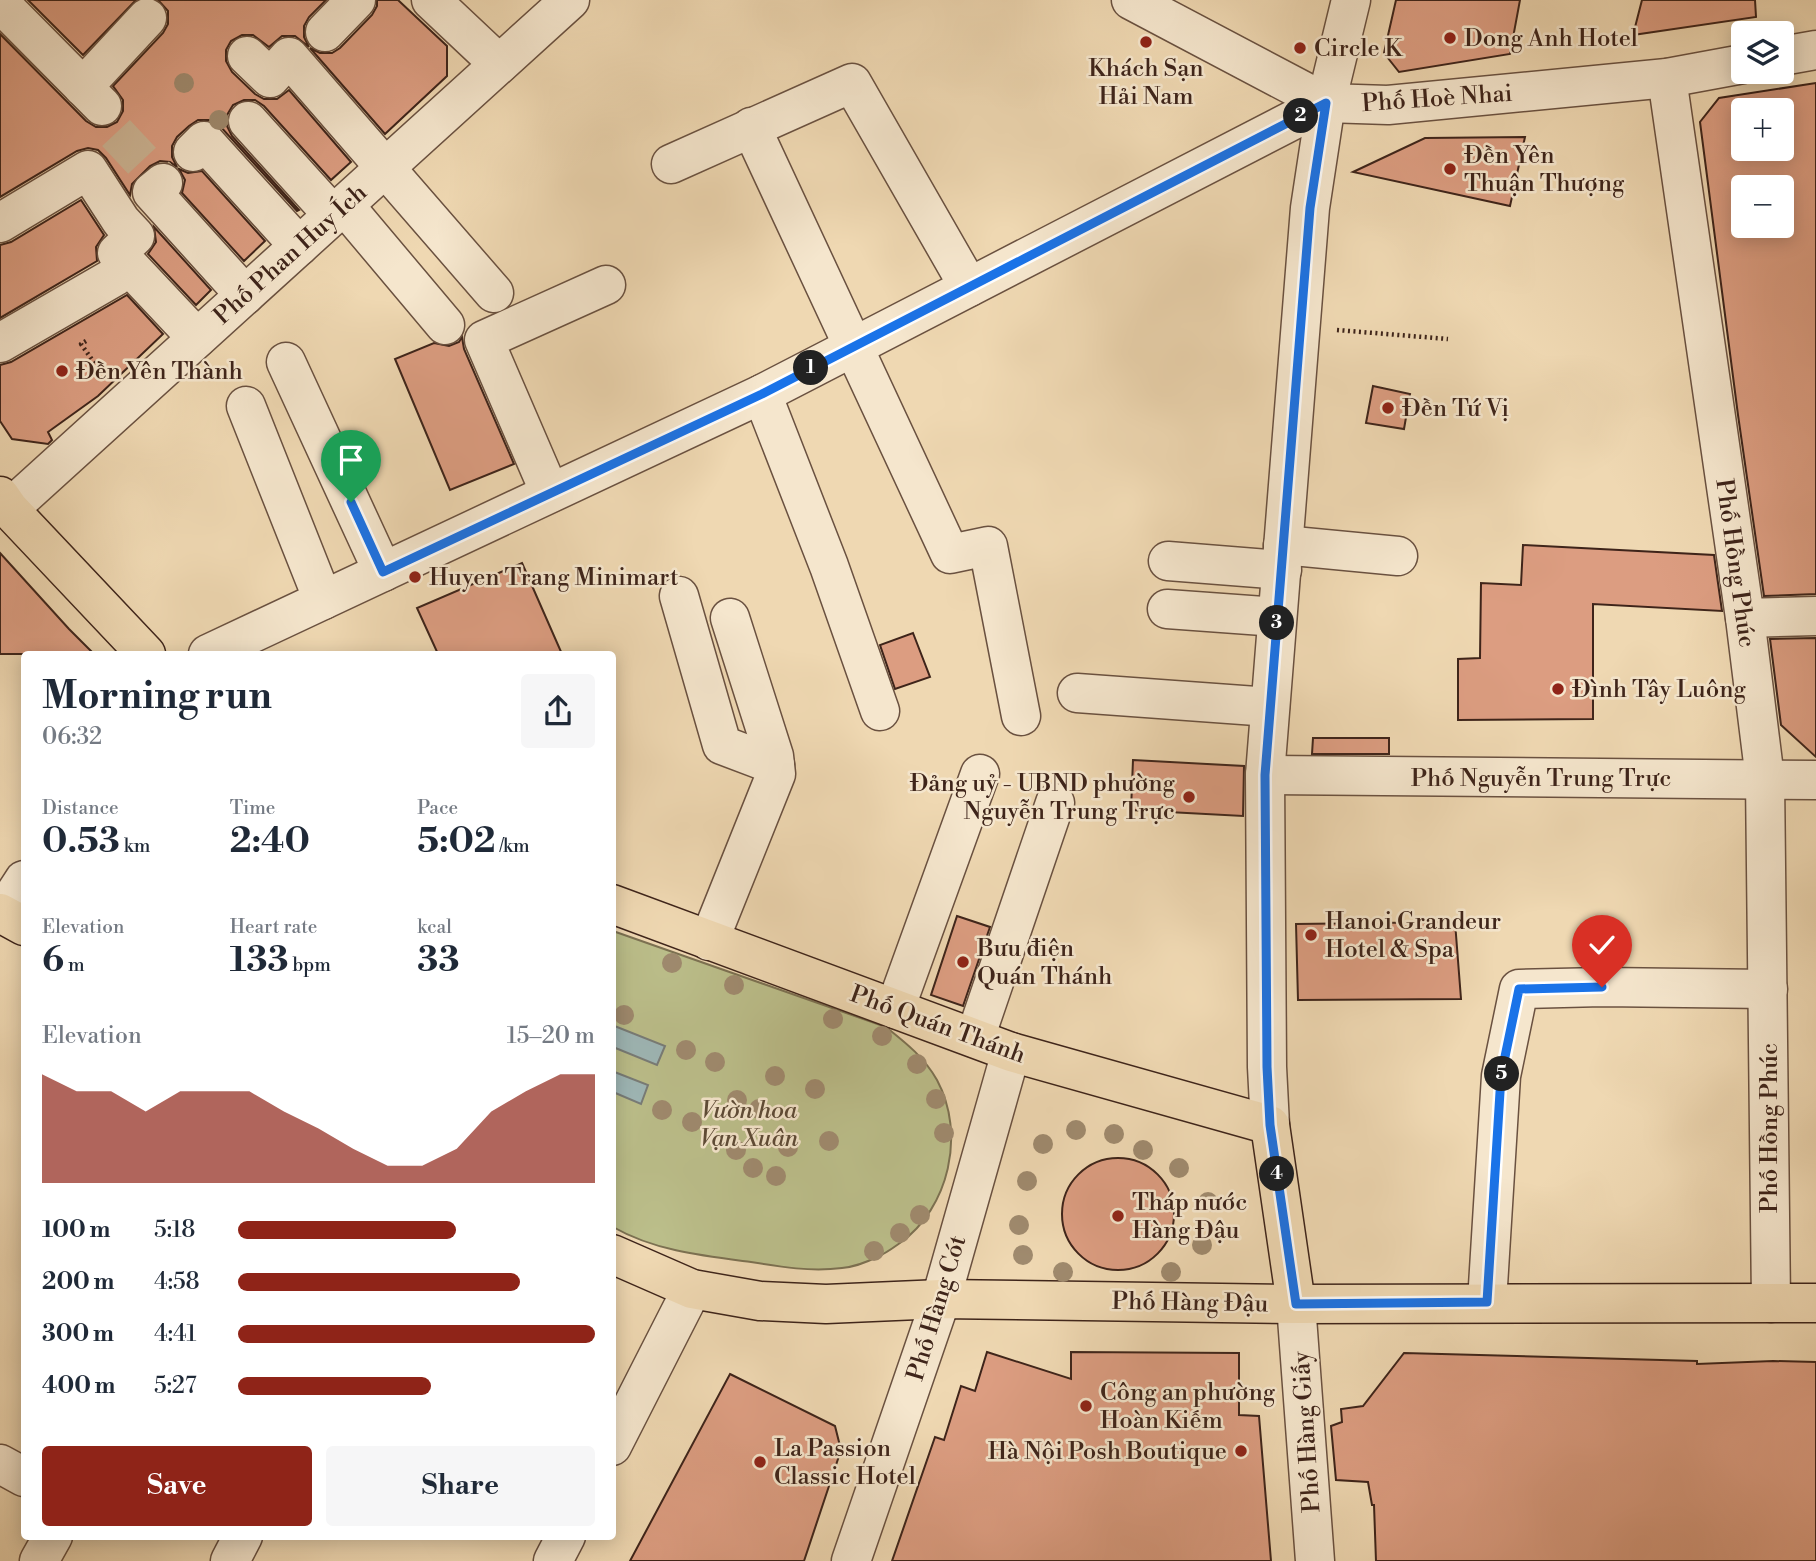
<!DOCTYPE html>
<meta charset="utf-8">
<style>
:root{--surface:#fff;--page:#f6f6f7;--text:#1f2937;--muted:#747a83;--accent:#8f2418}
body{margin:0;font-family:"Libre Bodoni",serif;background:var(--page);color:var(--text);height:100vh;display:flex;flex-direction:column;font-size:26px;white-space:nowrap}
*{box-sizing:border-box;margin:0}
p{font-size:23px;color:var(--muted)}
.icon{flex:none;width:38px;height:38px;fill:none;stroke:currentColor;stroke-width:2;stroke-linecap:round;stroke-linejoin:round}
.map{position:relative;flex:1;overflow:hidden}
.sheet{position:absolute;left:21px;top:651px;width:595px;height:889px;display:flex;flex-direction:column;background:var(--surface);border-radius:7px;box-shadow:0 4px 18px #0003}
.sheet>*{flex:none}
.controls{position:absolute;left:1731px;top:21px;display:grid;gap:14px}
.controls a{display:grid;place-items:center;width:63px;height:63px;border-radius:7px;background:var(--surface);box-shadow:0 4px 18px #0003;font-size:35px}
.pin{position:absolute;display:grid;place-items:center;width:60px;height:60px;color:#fff;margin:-72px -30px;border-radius:50% 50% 50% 0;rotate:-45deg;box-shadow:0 0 7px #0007}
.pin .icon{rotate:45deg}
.km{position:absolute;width:35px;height:35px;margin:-18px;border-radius:50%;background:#222;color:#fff;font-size:19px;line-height:35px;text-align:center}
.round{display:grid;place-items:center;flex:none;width:74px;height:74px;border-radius:7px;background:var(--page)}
.summary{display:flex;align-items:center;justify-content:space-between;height:119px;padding:0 21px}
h1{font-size:38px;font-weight:800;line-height:52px}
.figures{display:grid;grid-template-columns:repeat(3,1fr);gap:10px;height:119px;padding:7px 21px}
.figures div{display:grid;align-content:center}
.figures b{font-size:35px;font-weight:800}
.figures small{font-size:19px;font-weight:400}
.figures p{font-size:19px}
.chart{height:196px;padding:14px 21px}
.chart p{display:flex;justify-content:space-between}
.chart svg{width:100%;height:126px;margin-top:7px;fill:var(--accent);opacity:.7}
.cta{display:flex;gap:14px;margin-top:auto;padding:14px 21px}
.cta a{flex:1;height:80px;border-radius:7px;background:var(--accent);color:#fff;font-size:28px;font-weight:800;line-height:80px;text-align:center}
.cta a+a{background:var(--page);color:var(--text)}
ul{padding:0 21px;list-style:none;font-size:23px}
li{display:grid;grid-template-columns:112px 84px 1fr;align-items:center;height:52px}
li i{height:18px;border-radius:9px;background:var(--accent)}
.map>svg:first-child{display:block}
.green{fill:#bbbe8a;stroke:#7c7152;stroke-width:2}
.water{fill:#9eb7b7;stroke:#787c78;stroke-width:2}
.building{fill:#dc9d81;stroke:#3e241a;stroke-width:2;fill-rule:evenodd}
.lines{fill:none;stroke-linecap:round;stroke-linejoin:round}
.minor-tunnel{stroke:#ccb494;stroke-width:38;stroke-dasharray:38 19;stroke-linecap:butt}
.minor-casing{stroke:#6a5140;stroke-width:41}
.major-casing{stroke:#3e241a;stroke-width:41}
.path{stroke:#3e241a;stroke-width:4.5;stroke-dasharray:2 3.5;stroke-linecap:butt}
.minor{stroke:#f5e6cd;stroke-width:38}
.major{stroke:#efd8b2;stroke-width:38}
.tree{fill:#9f8a6e}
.route-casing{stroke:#fff;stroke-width:14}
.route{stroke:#1a73e8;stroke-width:9}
.poi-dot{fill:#8f2418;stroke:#f5e6cd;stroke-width:2.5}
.labels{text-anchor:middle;stroke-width:5;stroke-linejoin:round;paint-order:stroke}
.poi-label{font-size:24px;fill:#3e241a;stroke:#f5e6cd;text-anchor:start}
.street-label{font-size:24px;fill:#3e241a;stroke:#f5e6cd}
.park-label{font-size:24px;font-style:italic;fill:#5d4a36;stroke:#f5e6cd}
</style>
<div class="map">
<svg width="1816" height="1561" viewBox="0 0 1816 1561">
<rect width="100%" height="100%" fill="#efd8b2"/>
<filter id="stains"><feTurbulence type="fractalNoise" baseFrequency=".00286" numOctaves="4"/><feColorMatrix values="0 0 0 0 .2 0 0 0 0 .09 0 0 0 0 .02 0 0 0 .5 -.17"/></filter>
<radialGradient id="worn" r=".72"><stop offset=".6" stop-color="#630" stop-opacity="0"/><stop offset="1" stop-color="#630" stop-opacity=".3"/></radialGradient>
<path class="green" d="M613,931L886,1027C906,1043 924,1057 937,1080C966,1134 949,1208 900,1243C893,1248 885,1254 877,1257C867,1262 853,1267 842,1268C811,1272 781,1267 751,1262C704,1256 655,1251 613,1227Z"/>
<g class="water">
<path d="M612,1025L665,1046L657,1065L613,1047Z"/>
<path d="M612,1071L648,1085L641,1104L613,1092Z"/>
</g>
<g class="building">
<path d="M28,0H136L83,55Z"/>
<path d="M158,0H326L309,17L304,26V37L309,47L295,36H282L269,47L253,35H242L231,41L226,50V61L232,72L255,94L264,99H277L289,90L351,162L331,180L264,106L255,100H244L233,105L227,115V126L232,136L299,210L297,211L220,126L210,120H198L189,126L177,137L172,146V157L177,167L170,162L160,161L150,166L132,184L130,195L106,158L98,150L88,148L77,151L0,197V34L86,121L96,127H107L117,122L123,111V100L113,86L163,33L168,24V11Z"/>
<path d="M377,0H398L447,46V76L385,134L310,48L320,53H332L340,48L372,15L377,6Z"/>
<path d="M1396,0H1520L1510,54L1399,72L1384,53Z"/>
<path d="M1642,0H1755L1756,17L1633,35Z"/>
<path d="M1816,83V594L1764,596L1738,415L1700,122L1719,98ZM1743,110H1782V149H1743ZM1743,187H1782V226H1743Z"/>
<path d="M1525,137L1510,206L1353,172L1425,138Z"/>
<path d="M179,169L188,173L202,171L265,241L244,261L182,193L185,180Z"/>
<path d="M81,200L104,235L96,247L97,261L0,318V245L11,242Z"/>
<path d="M154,227L211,290L196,305L148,254L156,242Z"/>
<path d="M127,295L163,334L98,396L48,432L52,440L48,444L12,439L0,421V365L11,362Z"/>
<path d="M462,337L464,349L514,464L450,490L395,359L434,343L449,346L459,342Z"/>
<path d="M1373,386L1410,394L1404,429L1366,423Z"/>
<path d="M1523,545L1714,555L1722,611L1593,604V719L1458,720V659L1480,658L1481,583L1521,585Z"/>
<path d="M0,553L69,629L94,654H0Z"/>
<path d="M522,563L562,654H438L417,608Z"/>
<path d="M913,633L930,677L895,689L880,645Z"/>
<path d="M1816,638V757L1781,725L1770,639Z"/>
<path d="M1313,738H1389V754H1312Z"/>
<path d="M1133,760L1244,766L1243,816L1131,810Z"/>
<path d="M957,916L990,927L963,1006L931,995Z"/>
<path d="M1455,922L1461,999L1298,1000L1296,924Z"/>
<circle cx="1118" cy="1214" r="56"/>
<path d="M987,1352L1071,1379V1352L1239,1353V1415L1259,1416L1271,1561H892L935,1437L944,1440L961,1386L975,1391Z"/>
<path d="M1404,1353L1697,1361V1364L1773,1361L1816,1362V1561H1376L1374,1505H1372L1368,1482L1336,1480L1331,1426L1342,1422L1341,1409L1363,1406Z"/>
<path d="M730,1374L835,1426L841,1450L804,1561H630Z"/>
</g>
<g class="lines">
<path class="minor-tunnel" d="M116,133L163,183"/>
<defs>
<g id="minor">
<path d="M431,0L499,64"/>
<path d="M1131,0L1326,103"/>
<path d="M0,3L102,106"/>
<path d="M325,32L356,0"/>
<path d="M247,56L270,78L289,57L494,293"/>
<path d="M1782,56L1816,50"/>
<path d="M1667,78L1745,618L1765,779L1771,1303"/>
<path d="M83,87L147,18"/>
<path d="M248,121L333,215"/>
<path d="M751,127L950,554L988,546L1021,716"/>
<path d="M193,152L204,141L299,246"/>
<path d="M671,164L852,83L969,287"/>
<path d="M163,183L152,192L245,295"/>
<path d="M344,205L445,325"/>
<path d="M0,223L88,170L121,221L135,236L117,253L197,338"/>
<path d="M0,343L116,276"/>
<path d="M286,362L383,572"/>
<path d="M762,394L829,566L880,711"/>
<path d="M246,406L323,600"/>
<path d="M550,493L484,340L606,285"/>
<path d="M9,509L570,0"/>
<path d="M1283,545L1398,556"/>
<path d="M1168,561L1282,570"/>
<path d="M679,596L722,745L775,765"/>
<path d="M1167,609L1277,617"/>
<path d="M1745,618L1816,616"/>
<path d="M208,654L762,394L1326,103L1388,105L1667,78L1743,64"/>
<path d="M1077,693L1270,707"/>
<path d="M1265,775L1816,780"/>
<path d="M2,914L24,880"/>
<path d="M709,941L776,774L774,756L730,618"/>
<path d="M895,1009L980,774"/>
<path d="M975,1038L1055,803"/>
<path d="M1270,1125L1267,1067L1265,775L1310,208L1326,103L1351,0"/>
<path d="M1487,1302L1501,1076L1519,989L1602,987L1768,989"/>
<path d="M1296,1304L1315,1561"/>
<path d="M612,1446L692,1289"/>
<path d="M0,1464L24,1477"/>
<path d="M39,1561L53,1536"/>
<path d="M230,1561L243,1536"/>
<path d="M553,1561L566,1536"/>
<path d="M851,1561L941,1299L1011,1052"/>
</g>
<g id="major">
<path d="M0,496L9,509L146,654"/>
<path d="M612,904L1011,1052L1270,1125L1296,1304"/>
<path d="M0,913L24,926"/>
<path d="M612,1254L692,1289L760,1301L826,1304L941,1299L1296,1304L1816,1303"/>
</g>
</defs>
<use href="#minor" class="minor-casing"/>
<use href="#major" class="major-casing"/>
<g class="path">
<path d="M1337,330L1448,339"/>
<path d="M86,341L81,344L103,375"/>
</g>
<use href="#minor" class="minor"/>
<use href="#major" class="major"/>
</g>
<g class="tree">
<circle cx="184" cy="83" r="10"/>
<circle cx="219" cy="120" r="10"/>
<circle cx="672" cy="963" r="10"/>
<circle cx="734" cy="985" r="10"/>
<circle cx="624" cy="1015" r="10"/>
<circle cx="833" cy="1019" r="10"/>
<circle cx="882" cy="1036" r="10"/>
<circle cx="686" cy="1050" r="10"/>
<circle cx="715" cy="1062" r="10"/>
<circle cx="917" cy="1064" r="10"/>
<circle cx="775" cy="1076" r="10"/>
<circle cx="815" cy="1089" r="10"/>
<circle cx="936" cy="1099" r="10"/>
<circle cx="737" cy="1100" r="10"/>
<circle cx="759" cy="1109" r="10"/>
<circle cx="662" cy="1110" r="10"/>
<circle cx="692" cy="1122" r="10"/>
<circle cx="1076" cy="1130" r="10"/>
<circle cx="944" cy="1133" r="10"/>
<circle cx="1114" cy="1134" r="10"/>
<circle cx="829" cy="1141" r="10"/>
<circle cx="1043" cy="1144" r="10"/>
<circle cx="788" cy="1147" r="10"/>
<circle cx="736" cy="1150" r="10"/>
<circle cx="1143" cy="1150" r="10"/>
<circle cx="753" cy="1168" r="10"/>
<circle cx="1179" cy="1168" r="10"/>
<circle cx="776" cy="1176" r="10"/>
<circle cx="1027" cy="1181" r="10"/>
<circle cx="1208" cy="1202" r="10"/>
<circle cx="920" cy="1215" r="10"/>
<circle cx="1019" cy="1225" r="10"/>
<circle cx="900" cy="1233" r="10"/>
<circle cx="1202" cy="1245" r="10"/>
<circle cx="874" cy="1251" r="10"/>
<circle cx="1023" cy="1255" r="10"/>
<circle cx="1063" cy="1272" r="10"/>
<circle cx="1171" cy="1272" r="10"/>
</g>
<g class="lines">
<defs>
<path id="route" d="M351,502L383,572L762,394L1326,103L1310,208L1265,775L1267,1067L1270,1125L1296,1304L1487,1302L1501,1076L1519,989L1602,987"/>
</defs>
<use href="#route" class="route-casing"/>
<use href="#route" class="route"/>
</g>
<g class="poi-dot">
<circle cx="1450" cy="38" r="7"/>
<circle cx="1146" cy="42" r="7"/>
<circle cx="1300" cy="48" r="7"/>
<circle cx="1450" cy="169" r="7"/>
<circle cx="62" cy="371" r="7"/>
<circle cx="1388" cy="408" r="7"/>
<circle cx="415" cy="577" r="7"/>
<circle cx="1558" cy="689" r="7"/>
<circle cx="1189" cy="797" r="7"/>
<circle cx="1311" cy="935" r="7"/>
<circle cx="963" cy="962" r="7"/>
<circle cx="1118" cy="1216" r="7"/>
<circle cx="1086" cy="1406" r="7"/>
<circle cx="1241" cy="1451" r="7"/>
<circle cx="760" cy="1462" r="7"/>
</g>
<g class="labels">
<g class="poi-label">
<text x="1464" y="46">Dong Anh Hotel</text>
<text x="1314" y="56">Circle K</text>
<text x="1146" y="76" text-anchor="middle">Khách Sạn<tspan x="1146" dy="28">Hải Nam</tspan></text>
<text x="1464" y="163">Đền Yên<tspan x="1464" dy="28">Thuận Thượng</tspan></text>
<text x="76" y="379">Đền Yên Thành</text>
<text x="1402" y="416">Đền Tứ Vị</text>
<text x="429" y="585">Huyen Trang Minimart</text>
<text x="1572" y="697">Đình Tây Luông</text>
<text x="1175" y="791" text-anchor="end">Đảng uỷ - UBND phường<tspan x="1175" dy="28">Nguyễn Trung Trực</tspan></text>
<text x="1325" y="929">Hanoi Grandeur<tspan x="1325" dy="28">Hotel &amp; Spa</tspan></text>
<text x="977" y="956">Bưu điện<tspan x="977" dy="28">Quán Thánh</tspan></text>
<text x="1132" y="1210">Tháp nước<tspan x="1132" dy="28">Hàng Đậu</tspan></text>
<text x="1100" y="1400">Công an phường<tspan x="1100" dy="28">Hoàn Kiếm</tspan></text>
<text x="774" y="1456">La Passion<tspan x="774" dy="28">Classic Hotel</tspan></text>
<text x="1227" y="1459" text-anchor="end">Hà Nội Posh Boutique</text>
</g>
<g class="street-label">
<text transform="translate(1437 98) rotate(-4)" y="8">Phố Hoè Nhai</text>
<text transform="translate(290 254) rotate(-42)" y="8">Phố Phan Huy Ích</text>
<text transform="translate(1736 563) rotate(82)" y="8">Phố Hồng Phúc</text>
<text x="1541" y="786">Phố Nguyễn Trung Trực</text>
<text transform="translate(938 1024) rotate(20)" y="8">Phố Quán Thánh</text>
<text transform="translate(1769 1128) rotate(-90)" y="8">Phố Hồng Phúc</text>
<text transform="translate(1190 1302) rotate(1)" y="8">Phố Hàng Đậu</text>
<text transform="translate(936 1308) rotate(-73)" y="8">Phố Hàng Cót</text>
<text transform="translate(1306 1432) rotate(-94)" y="8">Phố Hàng Giấy</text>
</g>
<g class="park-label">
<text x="749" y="1118">Vườn hoa<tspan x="749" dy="28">Vạn Xuân</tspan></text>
</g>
</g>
<rect width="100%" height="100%" filter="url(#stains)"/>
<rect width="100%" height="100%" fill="url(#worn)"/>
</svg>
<div class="controls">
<a><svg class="icon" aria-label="layers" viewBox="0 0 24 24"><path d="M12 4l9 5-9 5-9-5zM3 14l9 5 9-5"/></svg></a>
<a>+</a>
<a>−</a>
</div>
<div class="pin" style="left:351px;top:502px;background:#1e9e55"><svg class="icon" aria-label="arrive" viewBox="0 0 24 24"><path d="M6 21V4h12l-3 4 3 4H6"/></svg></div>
<div class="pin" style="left:1602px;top:987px;background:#d93025"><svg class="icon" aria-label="check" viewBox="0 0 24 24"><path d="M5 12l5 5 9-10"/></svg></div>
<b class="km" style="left:811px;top:368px">1</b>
<b class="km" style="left:1301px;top:116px">2</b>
<b class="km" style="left:1277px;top:623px">3</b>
<b class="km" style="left:1277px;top:1174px">4</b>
<b class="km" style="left:1502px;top:1074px">5</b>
<section class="sheet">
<div class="summary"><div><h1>Morning run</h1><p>06:32</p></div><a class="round"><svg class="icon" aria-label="share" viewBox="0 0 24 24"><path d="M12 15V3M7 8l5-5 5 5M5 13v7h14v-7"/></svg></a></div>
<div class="figures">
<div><p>Distance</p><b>0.53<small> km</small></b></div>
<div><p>Time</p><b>2:40</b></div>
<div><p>Pace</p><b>5:02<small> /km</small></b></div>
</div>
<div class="figures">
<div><p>Elevation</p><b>6<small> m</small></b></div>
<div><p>Heart rate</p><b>133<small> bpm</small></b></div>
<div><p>kcal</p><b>33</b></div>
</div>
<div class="chart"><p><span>Elevation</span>15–20 m</p>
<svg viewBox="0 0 160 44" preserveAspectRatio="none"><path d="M0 44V6L10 12L20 12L30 19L40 12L50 12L60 12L70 19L80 25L90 32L100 38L110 38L120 32L130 19L140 12L150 6L160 6V44z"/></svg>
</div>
<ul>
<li><b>100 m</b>5:18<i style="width:61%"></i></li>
<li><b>200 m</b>4:58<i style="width:79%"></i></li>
<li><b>300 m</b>4:41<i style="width:100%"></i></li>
<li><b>400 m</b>5:27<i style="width:54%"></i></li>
</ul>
<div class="cta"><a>Save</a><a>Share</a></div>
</section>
</div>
